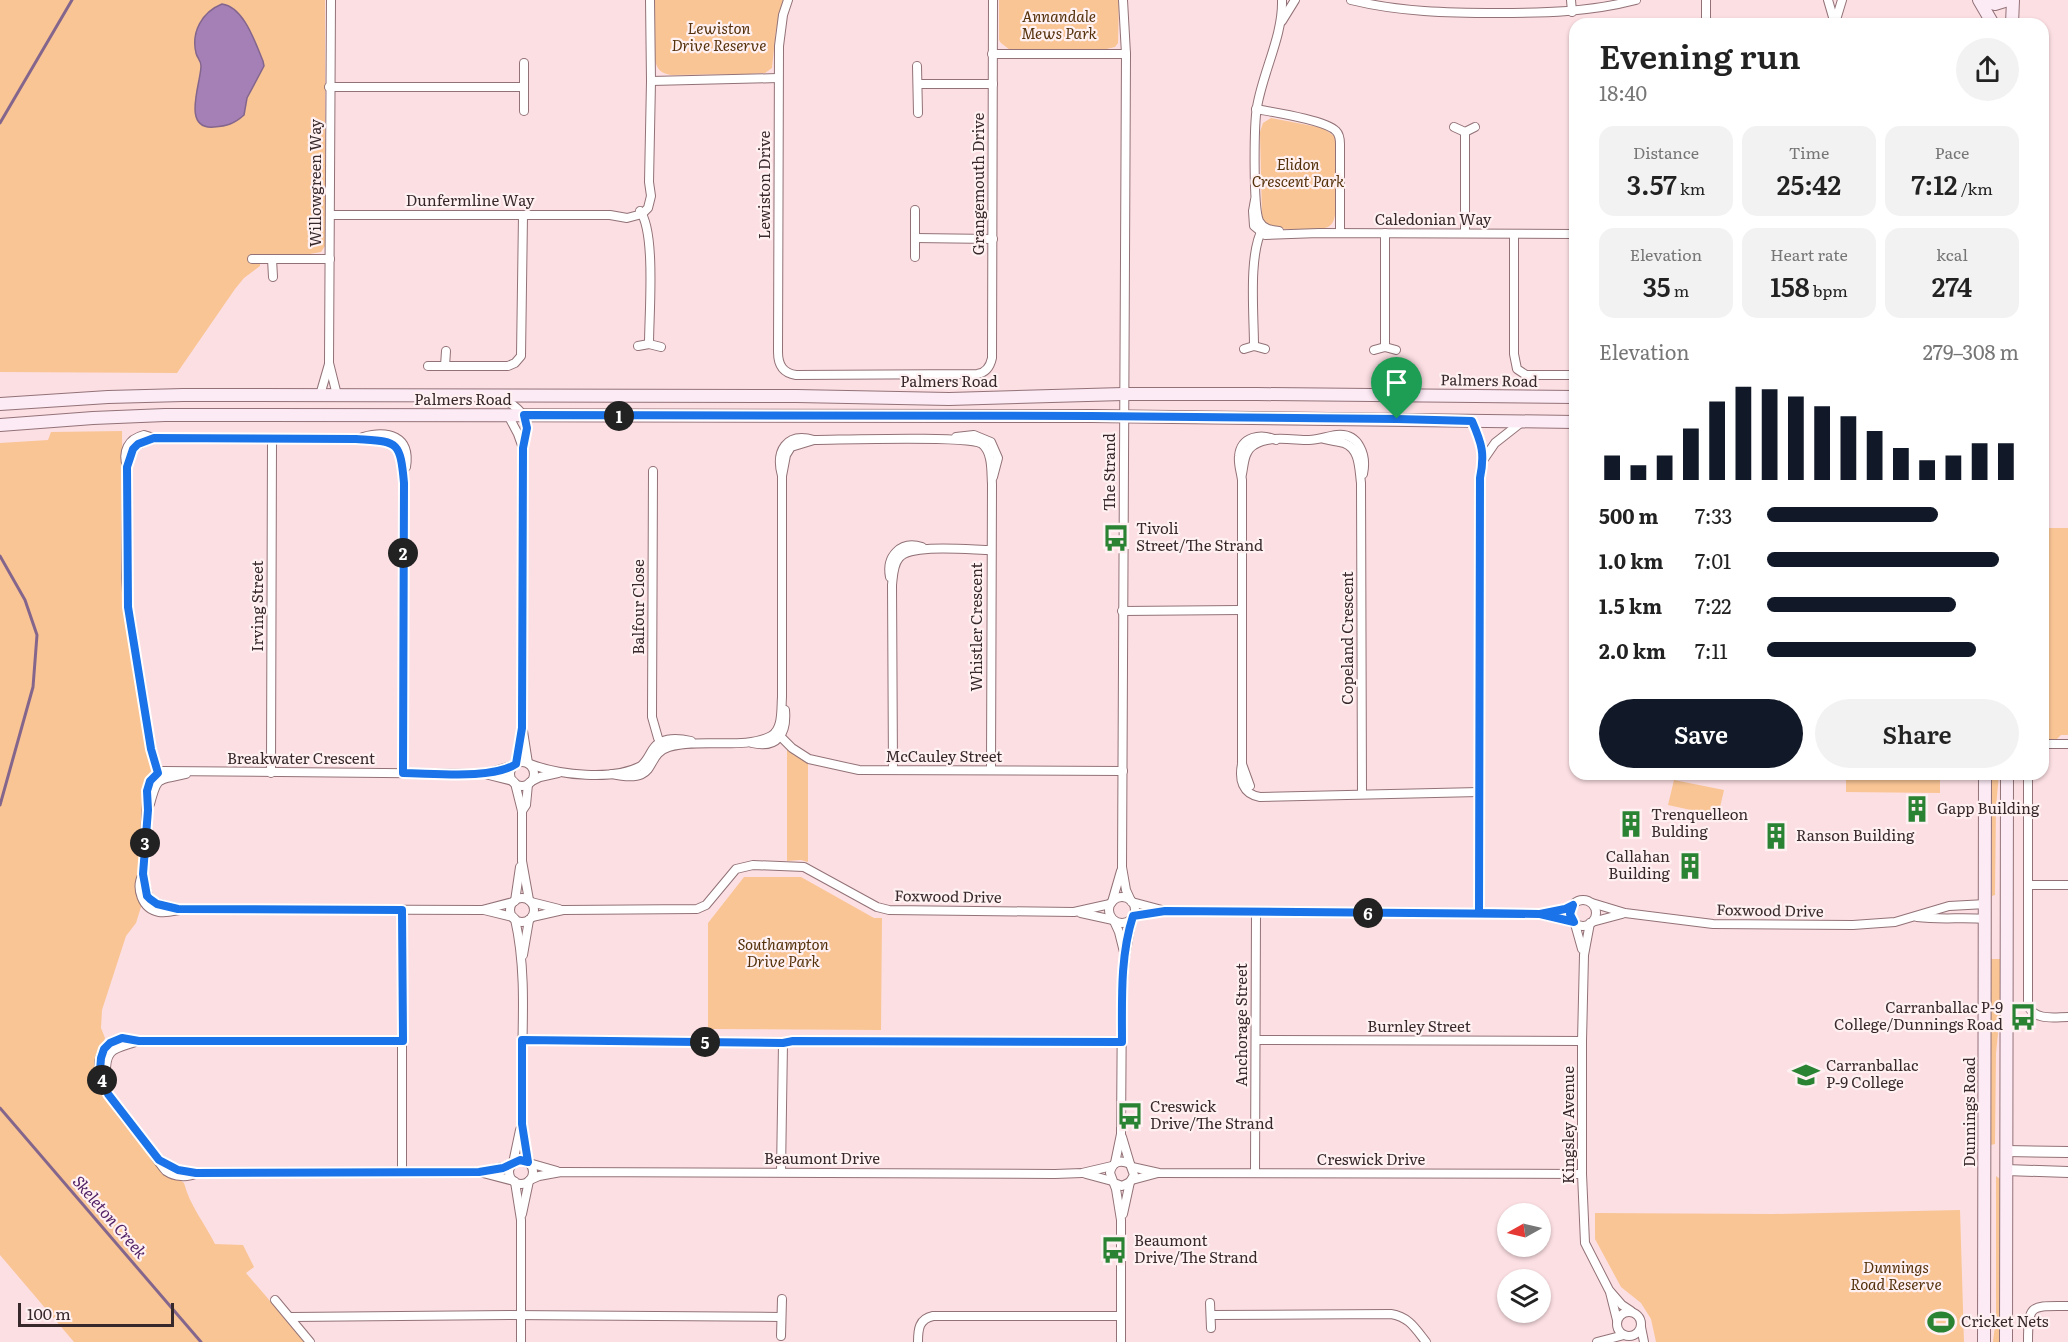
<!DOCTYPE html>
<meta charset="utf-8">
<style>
:root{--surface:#fff;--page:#f2f2f2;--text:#222;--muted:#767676;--accent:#111827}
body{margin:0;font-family:Literata,serif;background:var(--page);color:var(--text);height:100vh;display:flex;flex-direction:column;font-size:22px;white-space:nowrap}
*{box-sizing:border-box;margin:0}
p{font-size:20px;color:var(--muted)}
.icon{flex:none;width:33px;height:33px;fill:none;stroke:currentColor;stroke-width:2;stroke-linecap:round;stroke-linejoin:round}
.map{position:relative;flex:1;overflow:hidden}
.sheet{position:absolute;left:1569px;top:18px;width:480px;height:762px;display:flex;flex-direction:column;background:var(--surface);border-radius:18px;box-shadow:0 2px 4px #0004}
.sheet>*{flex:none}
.needle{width:39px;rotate:262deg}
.controls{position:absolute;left:1497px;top:1203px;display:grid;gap:12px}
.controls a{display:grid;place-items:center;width:54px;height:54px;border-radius:50%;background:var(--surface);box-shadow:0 2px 4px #0004;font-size:30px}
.scale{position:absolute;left:18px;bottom:15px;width:156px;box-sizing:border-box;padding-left:6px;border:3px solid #37292b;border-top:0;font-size:16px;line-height:21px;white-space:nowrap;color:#37292b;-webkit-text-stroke:4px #fff0f2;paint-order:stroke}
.pin{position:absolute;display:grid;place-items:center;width:51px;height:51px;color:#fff;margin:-62px -26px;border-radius:50% 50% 50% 0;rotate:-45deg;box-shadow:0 0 6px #0007}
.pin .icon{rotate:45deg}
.km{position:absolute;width:30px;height:30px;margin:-15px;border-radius:50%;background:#222;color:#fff;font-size:16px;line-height:30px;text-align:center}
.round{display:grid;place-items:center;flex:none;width:63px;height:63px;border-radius:32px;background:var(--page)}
.headline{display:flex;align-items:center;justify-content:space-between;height:102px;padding:0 30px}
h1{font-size:33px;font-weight:600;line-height:45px}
.figures{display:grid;grid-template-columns:repeat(3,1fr);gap:9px;height:102px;padding:6px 30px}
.figures div{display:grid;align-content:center;border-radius:15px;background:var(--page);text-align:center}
.figures b{font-size:26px;font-weight:600}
.figures small{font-size:16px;font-weight:400}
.figures p{font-size:16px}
.chart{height:168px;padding:12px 30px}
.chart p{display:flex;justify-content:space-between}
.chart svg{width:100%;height:108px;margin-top:6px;stroke:var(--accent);stroke-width:6}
.cta{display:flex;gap:12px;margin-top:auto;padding:12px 30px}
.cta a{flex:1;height:69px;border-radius:36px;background:var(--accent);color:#fff;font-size:24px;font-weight:600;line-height:69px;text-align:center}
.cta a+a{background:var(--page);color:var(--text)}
ul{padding:0 30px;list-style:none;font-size:20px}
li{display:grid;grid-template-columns:96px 72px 1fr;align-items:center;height:45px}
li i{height:15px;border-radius:8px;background:var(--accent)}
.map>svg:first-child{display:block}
.green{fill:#f9c595}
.water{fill:#a580b7;stroke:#84668d;stroke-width:1.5}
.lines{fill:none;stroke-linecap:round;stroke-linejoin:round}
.stream{stroke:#84668d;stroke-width:3}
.minor-casing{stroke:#927277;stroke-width:10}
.tertiary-casing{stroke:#927277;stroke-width:12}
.secondary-casing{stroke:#927277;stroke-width:14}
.minor{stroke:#fff;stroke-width:8}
.tertiary{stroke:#fff;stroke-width:10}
.secondary{stroke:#fceaf5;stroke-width:12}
.route-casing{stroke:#fff;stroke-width:12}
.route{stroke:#1a73e8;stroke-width:8}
.labels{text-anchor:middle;stroke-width:4.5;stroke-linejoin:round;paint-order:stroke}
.park-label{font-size:15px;font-style:italic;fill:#54310a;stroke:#fff0f2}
.street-label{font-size:15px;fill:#37292b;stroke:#fff0f2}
.poi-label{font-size:15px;fill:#37292b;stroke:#fff0f2;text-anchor:start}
.water-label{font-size:16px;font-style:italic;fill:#512265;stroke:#fff0f2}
</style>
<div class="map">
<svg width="2068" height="1342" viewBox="0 0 2068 1342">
<rect width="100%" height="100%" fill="#fcdfe3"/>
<g class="green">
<path d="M0,0H325V246L321,252L304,255H252V263H260V266L244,278L235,289L177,373L0,372Z"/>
<path d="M654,0H783L776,30L772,68L765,73L749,74L671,75C661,73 657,70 655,60Z"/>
<path d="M999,0H1119L1118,43L1115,47L1102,50H1010L1001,43L999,40Z"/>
<path d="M1271,118L1323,128L1334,136L1336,144L1335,215C1334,220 1333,224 1328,227C1319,231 1276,230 1268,226C1267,225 1263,220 1262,218L1260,132L1263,123Z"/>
<path d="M122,431L124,598L152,777L138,879L141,907L136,923L126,936L102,1010L101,1028L105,1038L98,1060V1083L100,1091L106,1101L154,1161L184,1183C190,1206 204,1222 215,1244L243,1245L254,1267L246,1273L305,1342H74L0,1255V443L48,440L51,432Z"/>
<path d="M2043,528H2068V735H2061L2057,739H2043Z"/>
<path d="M787,749L794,755L808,763V862L801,860L787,861Z"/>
<path d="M1846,774H1940V793L1846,792Z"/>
<path d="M1992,774H1999L1996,807L1995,895L1992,896Z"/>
<path d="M1674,780L1724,790L1718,816L1668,805Z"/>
<path d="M744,877H801L874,918H882L881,1030L708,1029V923Z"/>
<path d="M1991,959H2001V1005L1996,1053L1995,1144L1991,1145Z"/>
<path d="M1996,1176L2000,1179V1342H1993L1996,1317Z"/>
<path d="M1960,1210L1964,1342H1656L1651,1319L1641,1303L1621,1287L1595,1239V1213L1773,1214Z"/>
</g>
<path class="water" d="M222,4C244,7 255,42 263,61L264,66L247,98L244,115C234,124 227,126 214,127C181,130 201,83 201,66C201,60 197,58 196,53C191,32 202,12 222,4Z"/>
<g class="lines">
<g class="stream">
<path d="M0,123L72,0"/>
<path d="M0,556L25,600L37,635L33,687L0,805"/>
<path d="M0,1108L201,1342"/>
</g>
<defs>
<g id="minor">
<path d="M331,0L329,363L337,395"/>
<path d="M788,0L783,15L779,46L778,352C778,365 783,373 796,375L977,374C986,373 990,367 992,358L993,0"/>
<path d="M1123,0L1126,54L1122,867L1126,890L1131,901"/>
<path d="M1351,0C1400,12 1448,13 1498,13C1545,13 1590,12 1636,0"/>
<path d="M1571,0L1572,12"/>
<path d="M1828,0L1835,24"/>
<path d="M1282,21L1295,0"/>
<path d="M1835,23L1842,0"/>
<path d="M1706,24V0"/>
<path d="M992,54H1126"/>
<path d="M917,66L918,113"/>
<path d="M651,81L778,78"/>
<path d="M918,84H993"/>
<path d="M329,87H524"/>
<path d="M1256,109C1272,112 1326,120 1336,131C1339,134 1340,139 1340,144V233"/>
<path d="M524,111V63"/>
<path d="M1575,116V117"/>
<path d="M1454,127L1465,132L1475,127"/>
<path d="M1255,200L1253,211L1254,226L1265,235L1319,233L1575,234"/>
<path d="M640,211C656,232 649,314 649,344"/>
<path d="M330,215H610L627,218L642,214L648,208L651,196L649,182L651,81L650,0"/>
<path d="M1279,231C1271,230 1263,229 1259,221C1253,207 1254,124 1257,107C1263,71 1283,36 1282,0"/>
<path d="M1465,233V132"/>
<path d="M1514,234V354L1517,369L1526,375H1575"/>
<path d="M915,238L993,239"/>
<path d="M915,257V210"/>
<path d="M252,259H330"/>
<path d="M272,259L273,277"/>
<path d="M638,346L649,344L661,347"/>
<path d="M1254,346C1254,315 1248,253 1263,228"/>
<path d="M1385,347V233"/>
<path d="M1244,349L1254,346L1265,349"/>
<path d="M1374,350L1385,347L1396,350"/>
<path d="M428,366H508L515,363L521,356L523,215"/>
<path d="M445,366L446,351"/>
<path d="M320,395L329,364"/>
<path d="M500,397C526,411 530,419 523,448L522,728L516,764"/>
<path d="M508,415L518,434L523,448"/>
<path d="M1472,421C1482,444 1485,454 1480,478L1479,913"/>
<path d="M363,437C388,430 411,436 406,467"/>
<path d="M956,437L974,435L991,442L998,458L993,477"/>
<path d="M154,438L138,445L133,449L127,467L126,578L128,607L151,749L161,780"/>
<path d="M1324,439C1331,441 1338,441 1344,443C1360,449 1359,468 1361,483L1362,794"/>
<path d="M1276,440C1261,433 1241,436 1239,456C1238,464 1241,472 1242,480C1242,491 1242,503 1242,514V764C1239,779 1242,794 1260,797L1479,792"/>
<path d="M1484,459L1495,443L1523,421"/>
<path d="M127,467C122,451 128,439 144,435L154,438L356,439C397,442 400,439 404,483L403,773"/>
<path d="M653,471L652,717L658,738L664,748"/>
<path d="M1242,474C1244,464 1244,451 1254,445C1269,435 1292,440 1309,440C1319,440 1327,436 1337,435C1359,433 1367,455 1363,474"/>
<path d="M782,476L786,455L791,447L814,440"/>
<path d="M890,577C886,557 900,540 922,547"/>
<path d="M1122,611L1241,610"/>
<path d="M523,731L528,763"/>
<path d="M776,732L792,748L809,759L859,770L1123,771"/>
<path d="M752,743C778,749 787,733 785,710"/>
<path d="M2043,744H2068"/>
<circle cx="522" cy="774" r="12"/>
<path d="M530,764C559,775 613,781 641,766C647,761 649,755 653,749C661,737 678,738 691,741"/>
<path d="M1242,764L1250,786"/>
<path d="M893,770L892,585C893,576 893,565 899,558C910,543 972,550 991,550"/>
<path d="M271,773L272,440"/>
<path d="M485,774L513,781"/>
<path d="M612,774C661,785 643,755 669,747C699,738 746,750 771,736C783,729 781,710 782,697V476C775,451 786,432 814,440C839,440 969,435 982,444C993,453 991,472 992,484L991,770"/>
<path d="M2028,774V1006C2036,1021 2054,1017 2068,1017"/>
<path d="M530,782L540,777L558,773"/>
<path d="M515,783L522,811V861L529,900"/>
<path d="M150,804C158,773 159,781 186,774"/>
<path d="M522,811L526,805L528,784"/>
<path d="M143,874L148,896L153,902L178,909"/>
<path d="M2028,885H2068"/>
<circle cx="1122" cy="910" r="13"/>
<circle cx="522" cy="910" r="12"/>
<circle cx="1583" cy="913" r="13"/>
<path d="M515,901L520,867"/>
<path d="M513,902L482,910L187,909C178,909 169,914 159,912C142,909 135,888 143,874L148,785L154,776L163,771L485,774L514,765"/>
<path d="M531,902L559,909"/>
<path d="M1112,902L1121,871"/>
<path d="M1132,902L1162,910"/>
<path d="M1592,903L1625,913L1713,924L1853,925L1895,922L1949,906L1986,904"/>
<path d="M484,910L513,917"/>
<path d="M1081,913L1113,920"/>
<path d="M1543,915L1574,922"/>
<path d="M1133,916L1165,911L1540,914L1565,909L1573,905"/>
<path d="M532,917L563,910L697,909L706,905L736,869L753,865L804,867L877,907L889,910L1074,912L1110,904"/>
<path d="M1917,917C1940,920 1963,917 1986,919"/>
<path d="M515,919C533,998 513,1082 527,1162"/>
<path d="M1114,921L1119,932L1124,952"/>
<path d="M1592,922L1622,914"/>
<path d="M1590,923L1584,955L1582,1041V1174L1585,1243L1609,1290L1622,1305L1631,1311"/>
<path d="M1575,924L1582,949"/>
<path d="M523,955L529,920"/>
<path d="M522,1040L783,1043L793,1041L1122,1042"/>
<path d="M1256,1040L1582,1041"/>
<path d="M106,1074C105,1046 117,1049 138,1041"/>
<path d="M1122,1137L1130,1164"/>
<path d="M160,1160L178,1170L197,1173L479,1172L514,1181"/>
<circle cx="521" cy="1172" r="12"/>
<path d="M513,1163L520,1130"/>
<path d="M529,1163L557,1171"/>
<path d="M1115,1163L1121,1134L1122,993L1125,956L1132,918"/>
<path d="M1132,1167L1159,1173L1582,1174"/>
<path d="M402,1171V910"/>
<path d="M485,1171L512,1165"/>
<path d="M781,1172L783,1043"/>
<path d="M197,1173C187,1178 175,1177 166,1171C158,1162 152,1151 144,1141C129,1121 83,1076 105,1048C114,1036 126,1038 139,1041H403"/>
<path d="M1255,1173L1256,912"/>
<path d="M1086,1174L1112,1181"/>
<path d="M530,1180L539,1176L561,1172L1055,1174L1082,1173L1112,1166"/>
<path d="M1132,1180L1158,1173"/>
<path d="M515,1182L521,1220V1342"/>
<path d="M1114,1183L1122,1186L1130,1182L1134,1175L1130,1164C1120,1159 1112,1162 1110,1173L1116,1189L1121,1220V1342"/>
<path d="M522,1214L529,1181"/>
<path d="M1123,1214L1130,1182"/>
<path d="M1610,1292L1617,1320"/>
<path d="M275,1300L310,1342"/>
<path d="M1210,1303L1211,1328"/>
<circle cx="1629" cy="1324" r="12"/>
<path d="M1211,1315L1391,1314C1409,1317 1415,1328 1426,1342"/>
<path d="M291,1317L510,1315L781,1317"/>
<path d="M1641,1327L1644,1342"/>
<path d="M781,1336L782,1299"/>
<path d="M918,1342C918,1329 919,1319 933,1316H1121"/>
<path d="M1597,1342L1624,1335"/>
<path d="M2028,1342C2028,1303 2031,1306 2068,1306"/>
</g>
<g id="tertiary">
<path d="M2006,1151L2068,1152"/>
<path d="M2006,1170L2068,1172"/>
</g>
<g id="secondary">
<path d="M1979,0L1993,24"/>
<path d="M1982,0L1995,4L2008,0"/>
<path d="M2012,24L2013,0"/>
<path d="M0,404L108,397L183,395L797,396L949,399L1123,394H1257L1575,397"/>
<path d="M0,425L93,418L165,415L1092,416L1575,422"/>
<path d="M1984,1342L1985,774"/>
<path d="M2006,1342L2007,774"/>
</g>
</defs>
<use href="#minor" class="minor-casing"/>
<use href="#tertiary" class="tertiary-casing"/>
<use href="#secondary" class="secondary-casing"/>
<use href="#minor" class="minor"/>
<use href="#tertiary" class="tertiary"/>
<use href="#secondary" class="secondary"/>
</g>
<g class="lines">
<defs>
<path id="route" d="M1397,419L1092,416L524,415L527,428L523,448L522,728L516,764C492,780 432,773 403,773L404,483C400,439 397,442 356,439L154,438L138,444L133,449L127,467L128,607L151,749L158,773L150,781L147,791L148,810L143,874L147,896L150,899L157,904L178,909L402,910L403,1041H139L122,1038L110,1043L104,1049L101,1058L100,1071L105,1087L108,1094L159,1160L178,1170L196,1173L479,1172L503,1168L520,1160L528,1162L522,1124V1040L783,1043L793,1041L1122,1042C1122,1000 1120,956 1133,916L1165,911L1540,914L1565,909L1573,905L1570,914L1574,922L1540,914L1479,913L1480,478C1485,454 1482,444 1472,421L1397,419"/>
</defs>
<use href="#route" class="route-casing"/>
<use href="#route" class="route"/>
</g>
<defs>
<symbol id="bus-bare" viewBox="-9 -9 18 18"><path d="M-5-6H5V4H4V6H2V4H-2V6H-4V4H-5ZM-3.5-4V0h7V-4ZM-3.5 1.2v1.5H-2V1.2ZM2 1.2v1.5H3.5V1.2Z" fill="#298333" stroke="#fff0f2" stroke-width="2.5" paint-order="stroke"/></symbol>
<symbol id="building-bare" viewBox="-9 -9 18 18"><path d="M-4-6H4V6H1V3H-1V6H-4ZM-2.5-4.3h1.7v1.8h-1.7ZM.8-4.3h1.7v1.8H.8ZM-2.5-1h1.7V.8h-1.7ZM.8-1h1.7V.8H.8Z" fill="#298333" stroke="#fff0f2" stroke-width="2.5" paint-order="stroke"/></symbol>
<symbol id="school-bare" viewBox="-9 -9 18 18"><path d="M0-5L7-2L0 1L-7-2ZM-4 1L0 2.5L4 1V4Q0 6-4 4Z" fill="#298333" stroke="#fff0f2" stroke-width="2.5" paint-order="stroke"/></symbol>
<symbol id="stadium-bare" viewBox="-9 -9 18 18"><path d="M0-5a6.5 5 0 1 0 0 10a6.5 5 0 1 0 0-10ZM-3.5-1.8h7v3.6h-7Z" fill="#298333" stroke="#fff0f2" stroke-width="2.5" paint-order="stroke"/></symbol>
</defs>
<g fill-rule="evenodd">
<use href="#bus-bare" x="1097" y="519" width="38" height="38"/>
<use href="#building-bare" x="1898" y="790" width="38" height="38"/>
<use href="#building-bare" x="1612" y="805" width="38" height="38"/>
<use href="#building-bare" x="1757" y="817" width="38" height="38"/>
<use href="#building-bare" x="1671" y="847" width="38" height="38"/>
<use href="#bus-bare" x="2004" y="998" width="38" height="38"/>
<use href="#school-bare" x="1787" y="1056" width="38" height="38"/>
<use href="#bus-bare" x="1111" y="1097" width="38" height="38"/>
<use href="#bus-bare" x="1095" y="1231" width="38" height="38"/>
<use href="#stadium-bare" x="1922" y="1303" width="38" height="38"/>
</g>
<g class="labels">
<g class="park-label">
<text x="1059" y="22">Annandale<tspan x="1059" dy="17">Mews Park</tspan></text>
<text x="719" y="34">Lewiston<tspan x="719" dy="17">Drive Reserve</tspan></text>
<text x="1298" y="170">Elidon<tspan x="1298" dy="17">Crescent Park</tspan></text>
<text x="783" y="950">Southampton<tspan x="783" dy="17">Drive Park</tspan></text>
<text x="1896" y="1273">Dunnings<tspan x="1896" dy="17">Road Reserve</tspan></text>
</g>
<g class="street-label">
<text transform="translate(316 183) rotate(-90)" y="5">Willowgreen Way</text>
<text transform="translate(979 184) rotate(-90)" y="5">Grangemouth Drive</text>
<text transform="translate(765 185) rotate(-90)" y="5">Lewiston Drive</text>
<text x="470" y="206">Dunfermline Way</text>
<text x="1433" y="225">Caledonian Way</text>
<text transform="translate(1489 381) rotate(1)" y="5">Palmers Road</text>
<text x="949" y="387">Palmers Road</text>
<text x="463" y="405">Palmers Road</text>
<text transform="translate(1110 472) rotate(-90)" y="5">The Strand</text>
<text transform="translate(258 606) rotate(-90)" y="5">Irving Street</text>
<text transform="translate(639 607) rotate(-90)" y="5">Balfour Close</text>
<text transform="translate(977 627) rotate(-90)" y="5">Whistler Crescent</text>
<text transform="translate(1348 638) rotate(-90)" y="5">Copeland Crescent</text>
<text x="944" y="762">McCauley Street</text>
<text x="301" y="764">Breakwater Crescent</text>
<text transform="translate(948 897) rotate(1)" y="5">Foxwood Drive</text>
<text transform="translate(1770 911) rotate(1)" y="5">Foxwood Drive</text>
<text transform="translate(1242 1025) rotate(-90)" y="5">Anchorage Street</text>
<text x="1419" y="1032">Burnley Street</text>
<text transform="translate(1970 1112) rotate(-90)" y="5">Dunnings Road</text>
<text transform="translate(1569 1125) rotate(-90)" y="5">Kingsley Avenue</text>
<text x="822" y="1164">Beaumont Drive</text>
<text x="1371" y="1165">Creswick Drive</text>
</g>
<g class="poi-label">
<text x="1136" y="534">Tivoli<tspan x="1136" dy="17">Street/The Strand</tspan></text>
<text x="1937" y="814">Gapp Building</text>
<text x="1651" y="820">Trenquelleon<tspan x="1651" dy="17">Bulding</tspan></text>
<text x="1796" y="841">Ranson Building</text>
<text x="1670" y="862" text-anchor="end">Callahan<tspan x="1670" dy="17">Building</tspan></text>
<text x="2003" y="1013" text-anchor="end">Carranballac P-9<tspan x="2003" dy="17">College/Dunnings Road</tspan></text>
<text x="1826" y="1071">Carranballac<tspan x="1826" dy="17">P-9 College</tspan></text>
<text x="1150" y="1112">Creswick<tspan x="1150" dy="17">Drive/The Strand</tspan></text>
<text x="1134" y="1246">Beaumont<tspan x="1134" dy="17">Drive/The Strand</tspan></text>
<text x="1961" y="1327">Cricket Nets</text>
</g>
<g class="water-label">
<text transform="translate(110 1217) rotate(49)" y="6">Skeleton Creek</text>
</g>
</g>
</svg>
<div class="controls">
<a><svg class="needle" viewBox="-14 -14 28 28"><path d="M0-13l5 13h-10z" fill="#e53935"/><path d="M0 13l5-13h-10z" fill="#767676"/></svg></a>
<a><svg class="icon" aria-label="layers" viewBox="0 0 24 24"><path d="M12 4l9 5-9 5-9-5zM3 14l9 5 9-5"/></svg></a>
</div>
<div class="scale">100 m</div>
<div class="pin" style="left:1397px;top:419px;background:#1e9e55"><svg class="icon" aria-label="arrive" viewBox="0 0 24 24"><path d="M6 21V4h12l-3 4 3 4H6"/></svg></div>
<b class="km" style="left:619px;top:416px">1</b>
<b class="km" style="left:403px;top:553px">2</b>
<b class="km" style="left:145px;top:843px">3</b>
<b class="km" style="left:102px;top:1080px">4</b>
<b class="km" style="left:705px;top:1042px">5</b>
<b class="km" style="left:1368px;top:913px">6</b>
<section class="sheet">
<div class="headline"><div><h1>Evening run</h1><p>18:40</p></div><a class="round"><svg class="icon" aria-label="share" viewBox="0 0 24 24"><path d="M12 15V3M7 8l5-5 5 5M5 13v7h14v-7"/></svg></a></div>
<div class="figures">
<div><p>Distance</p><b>3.57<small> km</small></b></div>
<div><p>Time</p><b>25:42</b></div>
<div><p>Pace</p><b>7:12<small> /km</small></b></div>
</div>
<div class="figures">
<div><p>Elevation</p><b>35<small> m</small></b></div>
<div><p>Heart rate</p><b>158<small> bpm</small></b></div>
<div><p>kcal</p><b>274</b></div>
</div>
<div class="chart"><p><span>Elevation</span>279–308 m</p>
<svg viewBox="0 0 160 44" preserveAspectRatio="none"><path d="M5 44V34M15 44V38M25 44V34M35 44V23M45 44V12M55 44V6M65 44V7M75 44V10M85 44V14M95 44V18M105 44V24M115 44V31M125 44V36M135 44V34M145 44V29M155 44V29"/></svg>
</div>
<ul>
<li><b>500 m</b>7:33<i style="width:68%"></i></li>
<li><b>1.0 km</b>7:01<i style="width:92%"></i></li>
<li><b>1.5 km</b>7:22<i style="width:75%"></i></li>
<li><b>2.0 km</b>7:11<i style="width:83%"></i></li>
</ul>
<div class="cta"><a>Save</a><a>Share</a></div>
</section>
</div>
